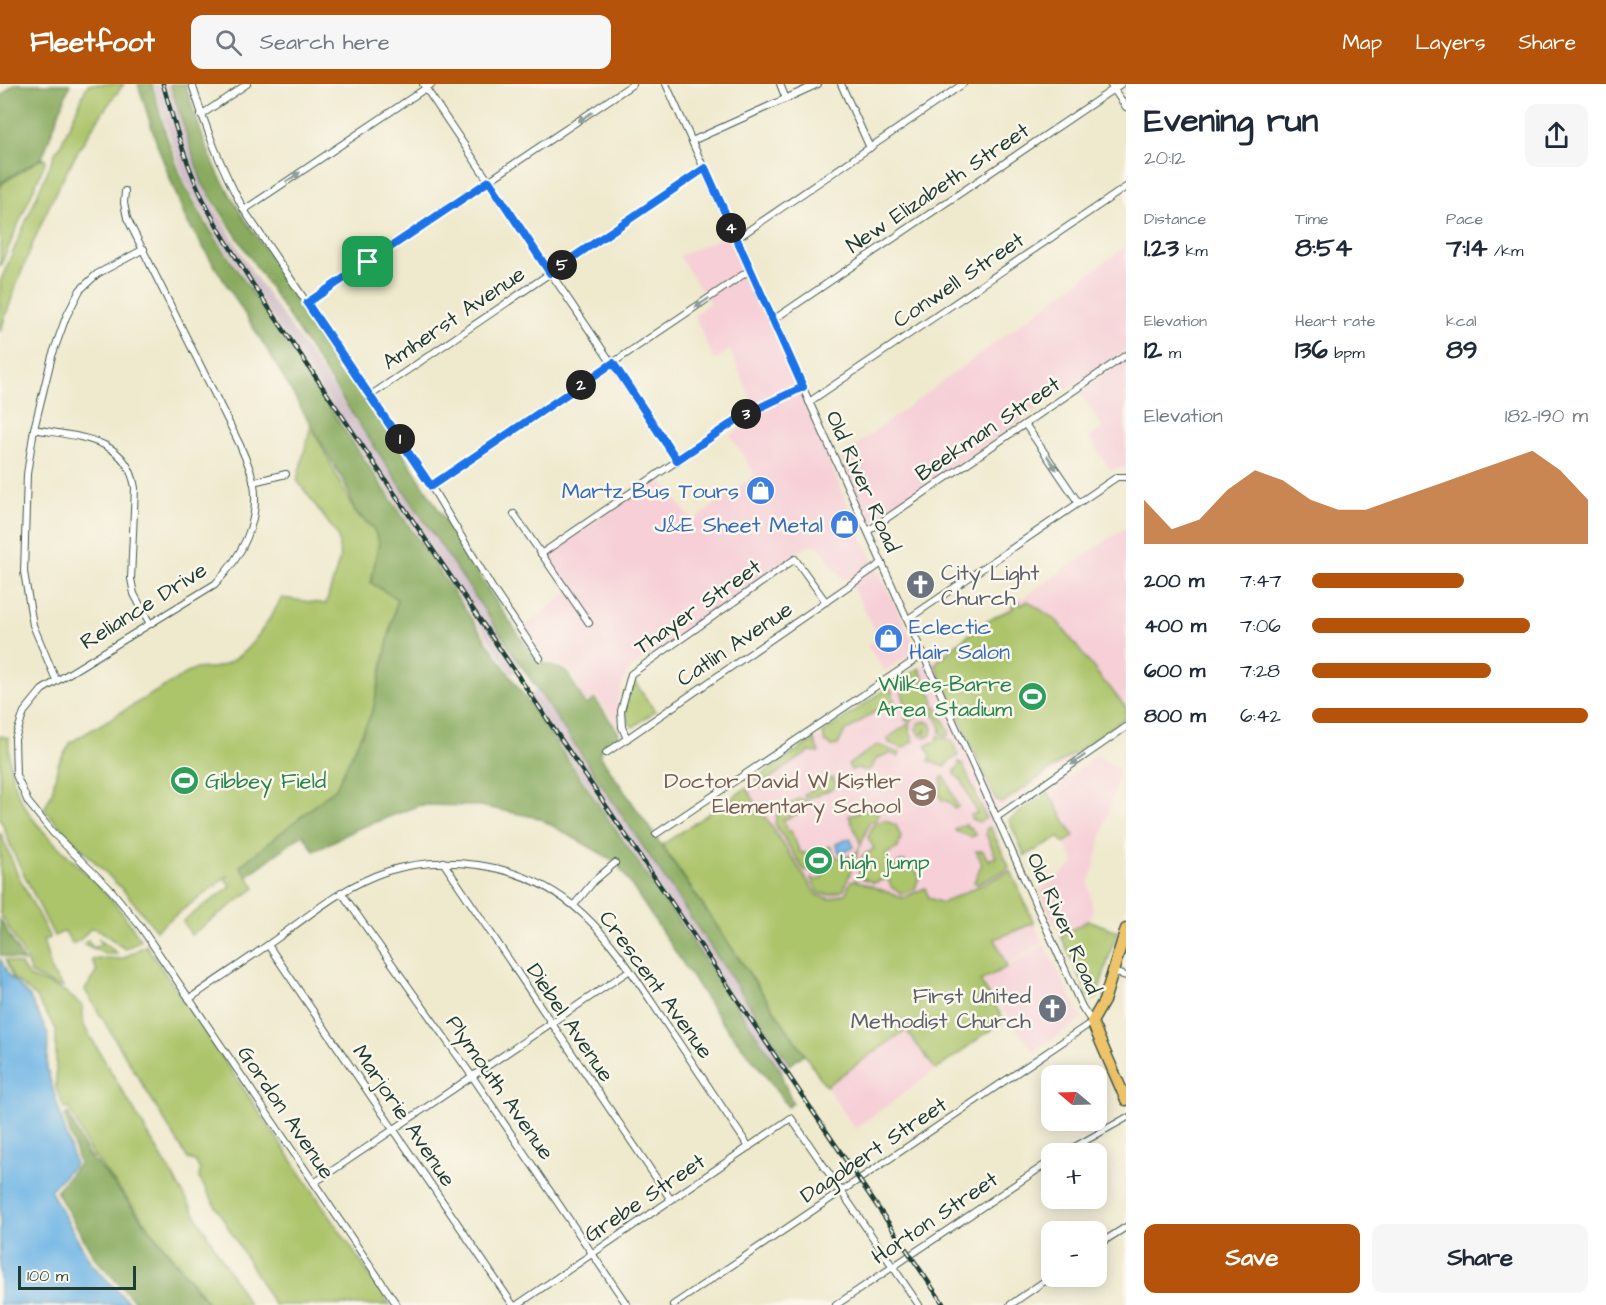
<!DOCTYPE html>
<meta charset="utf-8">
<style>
:root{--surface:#fff;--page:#f6f6f7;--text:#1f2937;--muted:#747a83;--accent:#b45309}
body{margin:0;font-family:"Architects Daughter",sans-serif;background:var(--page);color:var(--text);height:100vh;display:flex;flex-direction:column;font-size:22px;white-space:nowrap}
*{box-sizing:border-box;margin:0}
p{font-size:20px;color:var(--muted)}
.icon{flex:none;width:33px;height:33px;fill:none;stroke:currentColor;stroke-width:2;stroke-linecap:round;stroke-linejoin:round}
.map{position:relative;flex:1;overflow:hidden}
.details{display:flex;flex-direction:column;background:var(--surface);width:480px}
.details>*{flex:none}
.needle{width:39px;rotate:289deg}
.tools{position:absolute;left:1041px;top:981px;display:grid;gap:12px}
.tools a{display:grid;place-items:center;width:66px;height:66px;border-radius:12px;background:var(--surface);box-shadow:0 3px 15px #0003;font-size:30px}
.scale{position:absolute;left:18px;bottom:15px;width:118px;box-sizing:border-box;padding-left:6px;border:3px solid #1f3d34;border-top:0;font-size:16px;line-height:21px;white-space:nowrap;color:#1f3d34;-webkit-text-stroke:4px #fbf7ec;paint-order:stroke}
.pin{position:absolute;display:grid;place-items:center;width:51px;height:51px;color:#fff;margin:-26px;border-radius:12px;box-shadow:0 3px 9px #0006}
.km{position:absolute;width:30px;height:30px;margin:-15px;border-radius:50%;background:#222;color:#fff;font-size:16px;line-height:30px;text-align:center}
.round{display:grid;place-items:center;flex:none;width:63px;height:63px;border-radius:12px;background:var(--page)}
.overview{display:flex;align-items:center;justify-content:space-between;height:102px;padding:0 18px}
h1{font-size:33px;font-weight:700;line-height:45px}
.metrics{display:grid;grid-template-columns:repeat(3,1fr);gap:9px;height:102px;padding:6px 18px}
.metrics div{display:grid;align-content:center}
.metrics b{font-size:26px;font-weight:700}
.metrics small{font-size:16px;font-weight:400}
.metrics p{font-size:16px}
.chart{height:168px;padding:12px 18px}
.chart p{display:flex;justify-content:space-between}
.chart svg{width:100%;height:108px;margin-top:6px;fill:var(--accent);opacity:.7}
.button{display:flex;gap:12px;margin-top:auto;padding:12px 18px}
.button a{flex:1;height:69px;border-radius:12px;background:var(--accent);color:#fff;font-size:24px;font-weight:700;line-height:69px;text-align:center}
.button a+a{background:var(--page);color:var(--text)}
ul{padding:0 18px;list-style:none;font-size:20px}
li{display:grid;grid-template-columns:96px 72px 1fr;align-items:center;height:45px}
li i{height:15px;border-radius:8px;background:var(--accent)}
header{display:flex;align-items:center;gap:36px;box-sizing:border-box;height:84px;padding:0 30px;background:var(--accent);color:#fff}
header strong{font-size:28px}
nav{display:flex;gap:33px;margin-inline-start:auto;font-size:21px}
.search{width:420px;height:54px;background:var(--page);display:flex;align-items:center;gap:15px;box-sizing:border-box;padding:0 21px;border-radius:12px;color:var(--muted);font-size:22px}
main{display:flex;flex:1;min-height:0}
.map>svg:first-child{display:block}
.built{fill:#f6cfd7}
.industrial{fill:#d1bdc9}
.green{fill:#acc46a;stroke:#66804f;stroke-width:1.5}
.forest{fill:#89aa5e;stroke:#547449;stroke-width:1.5}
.water{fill:#6db4e5;stroke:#46788c;stroke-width:1.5}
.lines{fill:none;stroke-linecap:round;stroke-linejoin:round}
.street-casing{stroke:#3e574b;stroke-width:8}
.primary-casing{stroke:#3e574b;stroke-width:13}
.street{stroke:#fff;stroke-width:6}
.primary{stroke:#efc469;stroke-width:10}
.rail-casing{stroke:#1f3d34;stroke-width:4.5}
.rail{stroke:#fbf7ec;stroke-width:2;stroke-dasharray:7;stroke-linecap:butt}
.oneway{fill:#8f9e9a}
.route-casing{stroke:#fff;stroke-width:12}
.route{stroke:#1a73e8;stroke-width:8}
.labels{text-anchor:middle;stroke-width:5;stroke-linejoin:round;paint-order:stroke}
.street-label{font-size:22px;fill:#1f3d34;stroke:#fbf7ec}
.shop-label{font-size:22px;fill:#366cbe;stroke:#fbf7ec;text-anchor:end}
.worship-label{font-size:22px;fill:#5b616d;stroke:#fbf7ec;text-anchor:start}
.leisure-label{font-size:22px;fill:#27864d;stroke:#fbf7ec;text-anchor:start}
.education-label{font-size:22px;fill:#785e54;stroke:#fbf7ec;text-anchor:end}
</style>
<header>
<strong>Fleetfoot</strong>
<div class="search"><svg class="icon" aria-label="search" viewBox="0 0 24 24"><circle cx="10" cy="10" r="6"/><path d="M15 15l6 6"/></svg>Search here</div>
<nav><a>Map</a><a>Layers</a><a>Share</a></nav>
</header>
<main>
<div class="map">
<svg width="1126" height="1221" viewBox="0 0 1126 1221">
<rect width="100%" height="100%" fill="#fbf7ec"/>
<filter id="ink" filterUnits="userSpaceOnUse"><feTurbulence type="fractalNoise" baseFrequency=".0167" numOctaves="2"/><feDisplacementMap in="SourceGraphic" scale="12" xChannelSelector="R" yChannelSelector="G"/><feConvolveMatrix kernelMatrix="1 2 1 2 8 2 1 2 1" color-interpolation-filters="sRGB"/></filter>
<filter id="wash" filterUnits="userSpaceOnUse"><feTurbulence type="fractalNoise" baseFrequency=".008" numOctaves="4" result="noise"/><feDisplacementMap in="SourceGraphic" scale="24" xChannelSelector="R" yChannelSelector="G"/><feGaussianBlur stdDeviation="1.35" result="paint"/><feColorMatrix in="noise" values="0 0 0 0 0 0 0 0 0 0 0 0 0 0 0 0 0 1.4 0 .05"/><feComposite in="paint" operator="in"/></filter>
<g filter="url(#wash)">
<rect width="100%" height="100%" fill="#efe9cd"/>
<g class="built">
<path d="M727,151L775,251L857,442L917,566L885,587L867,562L879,554L848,494L843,495L819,463L810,460L633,583L625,592L621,603L618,617V644L597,612L586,618L581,610L570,585L547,576L524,543L570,507L546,473L658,393L693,437L755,391L730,351L759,334L730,266L714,276L694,231L710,219L679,172Z"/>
<path d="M1126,162V266L870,439L840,373Z"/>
<path d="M1126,276V384H1117L1111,387L1089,354L1103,344L1079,308Z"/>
<path d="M1126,443V638L989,733L1043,859L980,897L1004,936L855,1045L662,761Z"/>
<path d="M1096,671L1120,685L1089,800L1093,828L1088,837L1061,853L1040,807L1075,779L1063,757L1048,708Z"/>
<path d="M1045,860L1082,935L1034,968L982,898Z"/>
</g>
<g class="industrial">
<path d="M154,0H169L201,99L255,192L398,398L522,582L512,590L214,148L185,97L167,45Z"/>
<path d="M538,605L667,797L790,981L782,987L527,612Z"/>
</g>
<g class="green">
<path d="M88,0H124C65,73 30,159 0,248V198L57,65H59Z"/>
<path d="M42,74L46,76L0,183V104L3,99Z"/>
<path d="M311,341L356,430L373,444L379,458L371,499L397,514L373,626L336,704L291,744L241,782L255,804L191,851L183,837L231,802L225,795L229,791L156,846L126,809L63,746L44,725L52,709L58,680L71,658L194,585C200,584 207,585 213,584C247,578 266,540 282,514L326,520L340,474L338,452L297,396Z"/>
<path d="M1018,517L1021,521L1028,517L1057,537L1105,599L1108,601L1126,624V633L1002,719L996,716L935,580C953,562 989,532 1013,525L1012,522Z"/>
<path d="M919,584L934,617L929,630L924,629L913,634L911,638L905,636C911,621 898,611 901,595Z"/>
<path d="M633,596L655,627L633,643C619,632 630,610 633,596Z"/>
<path d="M888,604L891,605L895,619L893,625H888L886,620L844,649L838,661L832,662L825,658L823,649Z"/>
<path d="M936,621L950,649L947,652L940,649L941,644L936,633L932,631Z"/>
<path d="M925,637L931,639L933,645L931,651L925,653H924L926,645L921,652L916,645L919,639Z"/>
<path d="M908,640L910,641L909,646L914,657L902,664L889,659L888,654Z"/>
<path d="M0,652L9,654C6,725 47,750 92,795C111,813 127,834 141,856L126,865C112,859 105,845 91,844L80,856L72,860L65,847L54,852L13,768L0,734Z"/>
<path d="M938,652L952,656L958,672L948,678L945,683L929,677L931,672L926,661L937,657Z"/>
<path d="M814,655L819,669L809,668L763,699L767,702L766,704H761L756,695Z"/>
<path d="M877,661L900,669L899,673L889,669L876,675L872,684L866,687L857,684L851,686L848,681Z"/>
<path d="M958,678H960L963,681L986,734L979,738L971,735V731L977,730L962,697L955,691V686L960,681Z"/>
<path d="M943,693H945L958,723L954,725L951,719L941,715L939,709L942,700L941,695Z"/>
<path d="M832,694L836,699L834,704L808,715L805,713L804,711Z"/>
<path d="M746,704L817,811L830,815L846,809L851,797L855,796L903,814L925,804L929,814L942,819L1011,787L1034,839L995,855L1007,883L980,897L1004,936L936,986L906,946L826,1002L662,761Z"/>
<path d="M1048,708L1074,752L1064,759L1059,753L1025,772L1009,736Z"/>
<path d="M799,714L808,718L804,727L783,736L789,748L791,747L800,768L812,771L830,762L835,772L842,775L857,768L860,762L844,806L830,811L819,809L811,795L812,793L813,796L821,795L822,792L821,788L804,786L775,740L777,730Z"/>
<path d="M874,723L879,731L877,736L869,739L861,761L849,732Z"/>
<path d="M884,736L896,741L901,753L898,764L886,770L891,783L903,777L914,782L919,793L915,805L903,810L892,804L887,794L874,799L862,794L856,783L863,771L874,765L868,754L872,742Z"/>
<path d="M966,740L968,744L970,743L976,751L971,753L955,747V745Z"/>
<path d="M990,743L1009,782L1007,786L977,800L974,798L982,779L976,767H983L988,776L996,773L986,750V745Z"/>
<path d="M0,748L17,789L50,854L43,856L52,889L63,903L55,902L31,890L25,873L0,829Z"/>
<path d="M1088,836L1117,847L1098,909L1097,914L1093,915L1089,912L1061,852Z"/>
<path d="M98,854L118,870H105L84,860L88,856L93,864L101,860Z"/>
<path d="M146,861L390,1221H274L199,1094L200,1086L195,1077L188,1075L85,906L97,887L92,876L105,874L122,875Z"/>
<path d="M5,876L21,881L29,893L64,907L82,922L84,942L249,1221H210L89,1066L69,1023L65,1026L56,1004V945L35,912L13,894Z"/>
</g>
<g class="forest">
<path d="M14,0H70L42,74L3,97L0,102V13Z"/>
<path d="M138,0H152L166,51L183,98L206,140L485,555L782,988L783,997L793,1019L788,1023L762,987L721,937L616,778L539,734L480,722L420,721L357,745L314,767L303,750L247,792L240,782L336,704L373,626L397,515L371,499L379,458L373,444L355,427L345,400L311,341L268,267L186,136L158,63Z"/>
<path d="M170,0H185L204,57L219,91L242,131L395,356L493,513L536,576L566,587L586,621L595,615L619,649L614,659L602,663L600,667L601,673L804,970L790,981L339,310L202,99Z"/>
<path d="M0,835L24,878L0,871Z"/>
<path d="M68,1029L86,1068L105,1089L209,1221H138L95,1174L56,1107L79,1080L65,1032Z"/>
</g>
<g class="water">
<path d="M850,754L854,763L840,770L836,760Z"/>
<path d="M0,874L9,892L30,913L48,950L47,985L75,1080L50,1106L91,1179L131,1221H0Z"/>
</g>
</g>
<g filter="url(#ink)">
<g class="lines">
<defs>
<g id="street">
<path d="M192,0C207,47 220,82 244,126L431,402L493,505L540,574"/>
<path d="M423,0L677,376"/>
<path d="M666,0C805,308 945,615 1082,923L1092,938L673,1221"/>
<path d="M780,0L786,15"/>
<path d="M841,0L870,64"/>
<path d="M1110,0L1126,23"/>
<path d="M201,31L247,0"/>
<path d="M692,57L818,0"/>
<path d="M125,107L124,119L127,134L240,361C245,374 252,387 254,400C260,438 241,474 215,500L42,606L24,628L15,655L16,691L28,718L54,750L111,806L140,842L397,1221"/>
<path d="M244,126L432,0"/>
<path d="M736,155L963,0"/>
<path d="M307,219L633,0"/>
<path d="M773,236L1121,0"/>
<path d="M371,311L705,84"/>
<path d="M809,318L1126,103"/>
<path d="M1025,340L1078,418"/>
<path d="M34,345C76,353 127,352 135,404L131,495L134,510L150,540"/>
<path d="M253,398L286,390"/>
<path d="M431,402L750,186"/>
<path d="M514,430L589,539"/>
<path d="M868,447L1126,271"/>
<path d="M541,470L744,331L803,303"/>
<path d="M908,535L1117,393H1126"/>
<path d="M56,596L33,541L24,488L27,390L34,345L52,272L66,233L80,206L97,190L144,165"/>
<path d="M627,655L622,643L621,627L631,590L795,475L826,518"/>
<path d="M606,669L882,479"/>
<path d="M997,733L1126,643"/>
<path d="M656,750L924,570"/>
<path d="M443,778L671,1116"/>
<path d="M341,808L472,992L627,1221"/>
<path d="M574,821L594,797L615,779"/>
<path d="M268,861L513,1221"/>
<path d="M1113,888L1126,892"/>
<path d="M189,915C219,894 250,874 279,853C313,828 347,800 388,787C416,778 448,777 478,781C577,795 614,862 665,938C693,980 721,1021 749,1063"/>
<path d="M1062,1070L1126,1034"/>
<path d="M314,1099L630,886"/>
<path d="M1096,1162L1126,1143"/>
<path d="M517,1221L791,1034L919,1221"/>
<path d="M836,1221L1052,1076"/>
<path d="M1010,1221L1052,1192"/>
</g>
<path id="primary" d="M1126,845L1104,917L1092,938L1126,1016"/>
</defs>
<use href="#street" class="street-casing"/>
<use href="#primary" class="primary-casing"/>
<use href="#street" class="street"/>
<use href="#primary" class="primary"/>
<defs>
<path id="rail" d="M163,0C175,43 188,87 209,127C222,152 238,176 252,199L944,1221"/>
</defs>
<use href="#rail" class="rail-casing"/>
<use href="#rail" class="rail"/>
</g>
<defs><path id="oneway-solid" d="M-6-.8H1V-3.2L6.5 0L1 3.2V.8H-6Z" transform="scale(1.5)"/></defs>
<g class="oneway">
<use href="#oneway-solid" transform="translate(585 33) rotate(147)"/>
<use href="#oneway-solid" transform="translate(293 93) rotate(-34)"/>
<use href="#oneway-solid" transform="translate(702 219) rotate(146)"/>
<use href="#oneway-solid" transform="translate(1052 379) rotate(56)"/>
<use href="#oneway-solid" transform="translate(1078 676) rotate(145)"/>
</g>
</g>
<g class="lines" filter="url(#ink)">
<defs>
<path id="route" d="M705,84L803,303L744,331L677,376L613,279L431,402L307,219L489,97L550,189Z"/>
</defs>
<use href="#route" class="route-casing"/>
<use href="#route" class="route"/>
</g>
<defs>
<symbol id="shop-disc" viewBox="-11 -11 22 22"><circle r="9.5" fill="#3f7fe0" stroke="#fbf7ec"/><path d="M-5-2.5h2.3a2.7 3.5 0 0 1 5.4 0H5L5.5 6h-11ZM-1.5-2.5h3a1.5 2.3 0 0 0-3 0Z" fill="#fff"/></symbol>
<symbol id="church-disc" viewBox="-11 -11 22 22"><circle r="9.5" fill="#6b7280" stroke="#fbf7ec"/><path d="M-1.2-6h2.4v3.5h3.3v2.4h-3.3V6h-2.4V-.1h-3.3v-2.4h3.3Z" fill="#fff"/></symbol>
<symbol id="stadium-disc" viewBox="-11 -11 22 22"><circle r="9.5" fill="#2e9e5b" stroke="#fbf7ec"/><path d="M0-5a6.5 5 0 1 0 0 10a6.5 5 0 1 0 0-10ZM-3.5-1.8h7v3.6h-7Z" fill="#fff"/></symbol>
<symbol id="school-disc" viewBox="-11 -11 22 22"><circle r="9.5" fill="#8d6e63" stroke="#fbf7ec"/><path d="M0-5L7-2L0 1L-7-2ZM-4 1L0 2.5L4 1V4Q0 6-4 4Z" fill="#fff"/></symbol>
</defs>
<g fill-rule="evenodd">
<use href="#shop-disc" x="744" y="390" width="33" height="33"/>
<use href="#shop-disc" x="828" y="424" width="33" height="33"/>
<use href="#church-disc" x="904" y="484" width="33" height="33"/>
<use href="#shop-disc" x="872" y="538" width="33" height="33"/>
<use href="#stadium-disc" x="1016" y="596" width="33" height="33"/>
<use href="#stadium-disc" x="168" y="680" width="33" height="33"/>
<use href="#school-disc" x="906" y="692" width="33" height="33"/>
<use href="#stadium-disc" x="802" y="760" width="33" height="33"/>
<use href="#church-disc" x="1036" y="908" width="33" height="33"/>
</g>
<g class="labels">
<g class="street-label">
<text transform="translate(937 103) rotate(-34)" y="8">New Elizabeth Street</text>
<text transform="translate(958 195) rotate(-34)" y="8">Conwell Street</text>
<text transform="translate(453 233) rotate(-34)" y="8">Amherst Avenue</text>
<text transform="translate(987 344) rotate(-34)" y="8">Beekman Street</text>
<text transform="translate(864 397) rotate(66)" y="8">Old River Road</text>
<text transform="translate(143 521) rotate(-32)" y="8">Reliance Drive</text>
<text transform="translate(697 522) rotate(-35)" y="8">Thayer Street</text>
<text transform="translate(734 559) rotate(-34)" y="8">Catlin Avenue</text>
<text transform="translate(1065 839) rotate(66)" y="8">Old River Road</text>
<text transform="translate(657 900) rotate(54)" y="8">Crescent Avenue</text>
<text transform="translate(571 938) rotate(56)" y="8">Diebel Avenue</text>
<text transform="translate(501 1003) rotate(55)" y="8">Plymouth Avenue</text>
<text transform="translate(287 1028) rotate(56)" y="8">Gordon Avenue</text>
<text transform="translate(405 1031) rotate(56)" y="8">Marjorie Avenue</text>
<text transform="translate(873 1065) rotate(-34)" y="8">Dagobert Street</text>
<text transform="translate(644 1113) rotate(-34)" y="8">Grebe Street</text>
<text transform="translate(934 1133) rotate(-34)" y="8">Horton Street</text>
</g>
<g class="shop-label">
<text x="739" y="414">Martz Bus Tours</text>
<text x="823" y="448">J&amp;E Sheet Metal</text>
<text x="909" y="550" text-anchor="start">Eclectic<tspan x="909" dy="25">Hair Salon</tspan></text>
</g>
<g class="worship-label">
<text x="941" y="496">City Light<tspan x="941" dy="25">Church</tspan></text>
<text x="1031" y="919" text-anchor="end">First United<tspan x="1031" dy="25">Methodist Church</tspan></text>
</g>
<g class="leisure-label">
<text x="1012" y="607" text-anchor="end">Wilkes-Barre<tspan x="1012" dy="25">Area Stadium</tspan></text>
<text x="205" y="704">Gibbey Field</text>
<text x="840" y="785">high jump</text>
</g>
<g class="education-label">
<text x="901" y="704">Doctor David W Kistler<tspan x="901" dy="25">Elementary School</tspan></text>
</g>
</g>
</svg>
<div class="tools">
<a><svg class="needle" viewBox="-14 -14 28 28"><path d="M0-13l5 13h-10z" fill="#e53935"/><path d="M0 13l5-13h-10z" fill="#747a83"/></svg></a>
<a>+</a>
<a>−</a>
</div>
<div class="scale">100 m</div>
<div class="pin" style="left:368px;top:178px;background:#1e9e55"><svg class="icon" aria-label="arrive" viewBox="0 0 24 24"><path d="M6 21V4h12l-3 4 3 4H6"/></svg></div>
<b class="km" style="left:400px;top:355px">1</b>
<b class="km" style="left:581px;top:301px">2</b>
<b class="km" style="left:746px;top:330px">3</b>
<b class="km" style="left:731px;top:144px">4</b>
<b class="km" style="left:562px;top:181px">5</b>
</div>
<section class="details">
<div class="overview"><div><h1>Evening run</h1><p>20:12</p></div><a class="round"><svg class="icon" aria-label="share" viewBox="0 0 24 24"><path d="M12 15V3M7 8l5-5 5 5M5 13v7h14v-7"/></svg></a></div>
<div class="metrics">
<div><p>Distance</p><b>1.23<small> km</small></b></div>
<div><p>Time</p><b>8:54</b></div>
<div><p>Pace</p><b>7:14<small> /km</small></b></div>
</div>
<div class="metrics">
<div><p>Elevation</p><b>12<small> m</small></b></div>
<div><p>Heart rate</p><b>136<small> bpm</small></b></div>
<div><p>kcal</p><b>89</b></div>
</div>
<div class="chart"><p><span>Elevation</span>182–190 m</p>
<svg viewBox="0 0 160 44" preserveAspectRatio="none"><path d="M0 44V26L10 38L20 34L30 22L40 14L50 18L60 26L70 30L80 30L90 26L100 22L110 18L120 14L130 10L140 6L150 14L160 26V44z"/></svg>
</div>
<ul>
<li><b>200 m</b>7:47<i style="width:55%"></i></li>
<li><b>400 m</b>7:06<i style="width:79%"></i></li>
<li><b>600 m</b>7:28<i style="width:65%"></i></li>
<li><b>800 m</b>6:42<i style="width:100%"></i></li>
</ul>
<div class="button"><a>Save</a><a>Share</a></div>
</section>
</main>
